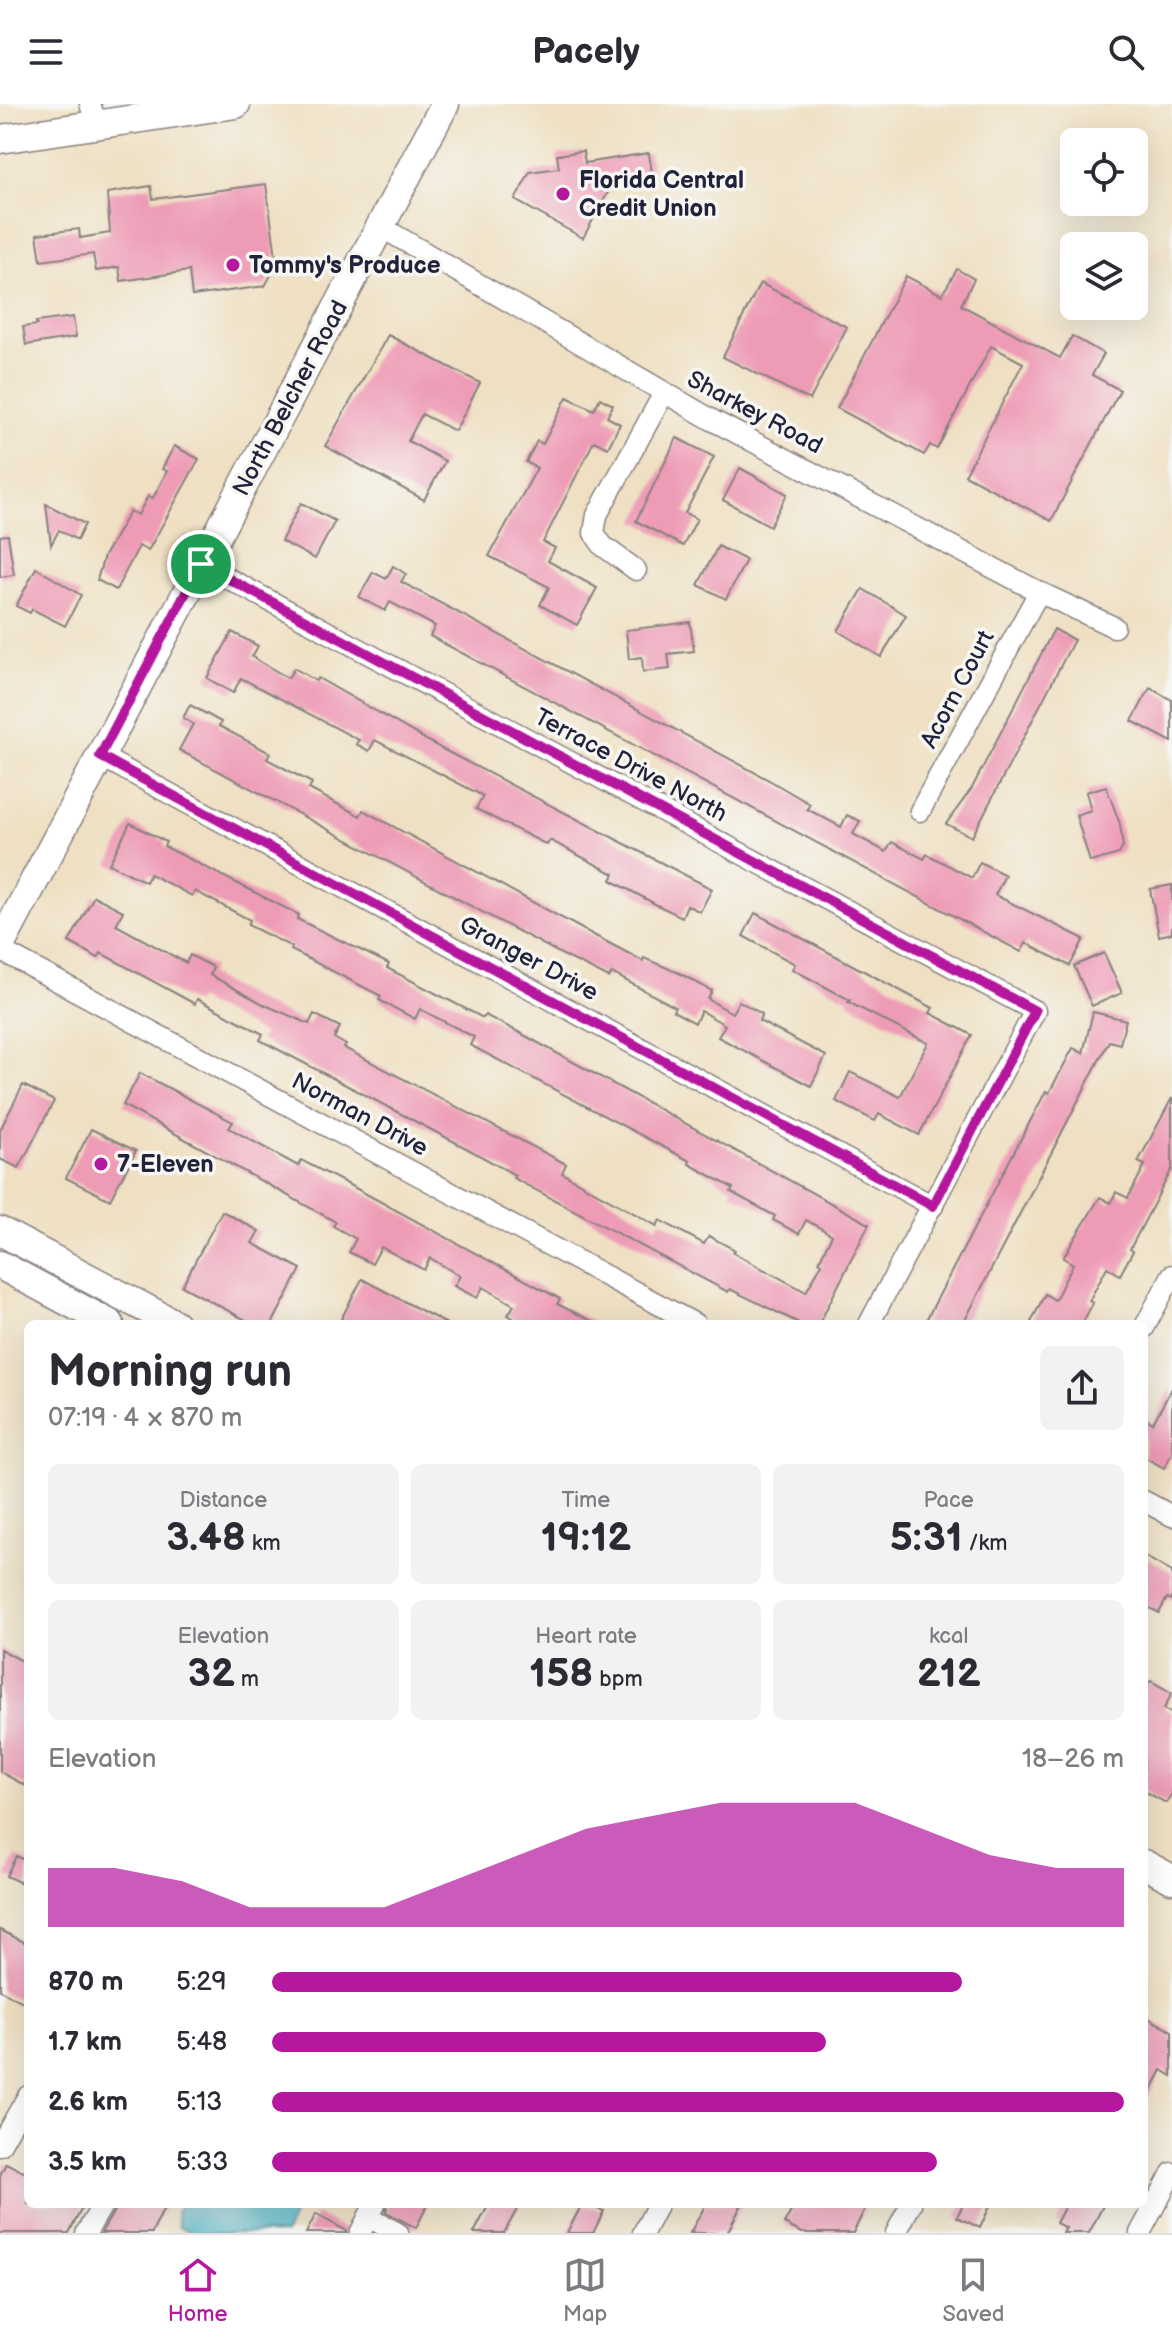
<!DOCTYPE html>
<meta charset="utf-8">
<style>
:root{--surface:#fff;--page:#f2f2f3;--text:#2b2b33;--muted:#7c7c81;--line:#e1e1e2;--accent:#b5179e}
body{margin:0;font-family:"Balsamiq Sans",sans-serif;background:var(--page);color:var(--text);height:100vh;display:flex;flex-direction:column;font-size:30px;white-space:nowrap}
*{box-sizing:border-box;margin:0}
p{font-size:26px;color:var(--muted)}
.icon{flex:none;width:44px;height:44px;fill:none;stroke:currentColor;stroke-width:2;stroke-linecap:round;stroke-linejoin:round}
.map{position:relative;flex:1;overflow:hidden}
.side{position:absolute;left:24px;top:1216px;width:1124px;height:888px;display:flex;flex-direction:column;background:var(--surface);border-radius:12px;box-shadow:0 8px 32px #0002}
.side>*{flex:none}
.buttons{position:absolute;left:1060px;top:24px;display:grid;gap:16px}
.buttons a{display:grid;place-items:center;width:88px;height:88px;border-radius:12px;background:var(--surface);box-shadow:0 8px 32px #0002;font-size:40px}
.pin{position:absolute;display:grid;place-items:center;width:68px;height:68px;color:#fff;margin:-34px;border:4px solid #fff;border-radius:50%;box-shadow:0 2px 8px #0007}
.round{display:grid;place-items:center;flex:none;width:84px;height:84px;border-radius:12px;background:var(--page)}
.overview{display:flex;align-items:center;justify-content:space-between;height:136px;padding:0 24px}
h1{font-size:44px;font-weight:600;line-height:60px}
.stats{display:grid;grid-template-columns:repeat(3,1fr);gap:12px;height:136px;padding:8px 24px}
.stats div{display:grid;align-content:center;border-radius:12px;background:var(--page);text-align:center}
.stats b{font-size:40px;font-weight:600}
.stats small{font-size:22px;font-weight:400}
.stats p{font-size:22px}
.chart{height:224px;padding:16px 24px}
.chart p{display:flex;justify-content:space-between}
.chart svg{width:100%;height:144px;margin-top:8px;fill:var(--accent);opacity:.7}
ul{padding:0 24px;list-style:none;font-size:26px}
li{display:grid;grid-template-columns:128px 96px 1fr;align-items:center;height:60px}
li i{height:20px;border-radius:10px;background:var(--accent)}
header{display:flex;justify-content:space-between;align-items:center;height:104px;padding:0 24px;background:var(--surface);font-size:36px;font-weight:600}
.tab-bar{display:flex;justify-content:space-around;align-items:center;height:112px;border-top:2px solid var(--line);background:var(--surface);font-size:22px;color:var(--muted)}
.tab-bar a{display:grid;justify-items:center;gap:4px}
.tab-bar .on{color:var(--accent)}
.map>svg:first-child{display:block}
.water{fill:#48b4c4;stroke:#356b80;stroke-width:2}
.building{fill:#ee9bb6}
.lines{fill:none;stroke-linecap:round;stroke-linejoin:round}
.street-casing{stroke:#88817f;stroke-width:23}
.secondary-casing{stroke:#88817f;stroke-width:31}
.street{stroke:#fff;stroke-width:20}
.secondary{stroke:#fff;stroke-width:28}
.route-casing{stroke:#fff;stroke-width:16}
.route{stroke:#b5179e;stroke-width:10}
.poi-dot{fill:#b5179e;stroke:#f6f6f2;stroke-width:3}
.labels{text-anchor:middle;stroke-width:7;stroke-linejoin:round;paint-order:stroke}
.poi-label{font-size:24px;font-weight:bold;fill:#22223b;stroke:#f6f6f2;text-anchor:start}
.street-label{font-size:24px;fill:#22223b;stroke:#f6f6f2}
</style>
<header><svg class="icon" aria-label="menu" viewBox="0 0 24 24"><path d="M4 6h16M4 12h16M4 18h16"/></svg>Pacely<svg class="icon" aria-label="search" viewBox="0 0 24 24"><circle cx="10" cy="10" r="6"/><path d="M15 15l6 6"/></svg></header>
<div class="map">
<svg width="1172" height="2129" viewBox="0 0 1172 2129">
<rect width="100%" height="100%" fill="#f6f6f2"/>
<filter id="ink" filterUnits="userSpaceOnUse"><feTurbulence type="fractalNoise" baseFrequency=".0125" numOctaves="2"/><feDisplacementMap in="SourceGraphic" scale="16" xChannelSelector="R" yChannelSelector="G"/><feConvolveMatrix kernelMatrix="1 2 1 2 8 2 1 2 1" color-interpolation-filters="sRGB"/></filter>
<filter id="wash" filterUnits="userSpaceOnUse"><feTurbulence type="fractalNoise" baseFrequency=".006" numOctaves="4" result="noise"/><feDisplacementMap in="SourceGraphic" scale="32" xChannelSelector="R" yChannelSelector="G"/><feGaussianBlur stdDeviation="1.8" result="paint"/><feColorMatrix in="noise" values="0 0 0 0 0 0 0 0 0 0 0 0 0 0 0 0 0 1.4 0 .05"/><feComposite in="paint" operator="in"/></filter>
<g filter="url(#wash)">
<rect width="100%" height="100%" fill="#efe0c3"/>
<path class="water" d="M181,2100H299L285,2129H193L178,2122L176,2109Z"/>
<g id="blocks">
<g class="building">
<path d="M583,47L585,59L649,49L652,69L611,83L583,134L515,96L530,68L559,64L557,51Z"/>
<path d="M266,80L277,160L265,182L192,192L189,167L121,177L119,163L96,167L93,150L41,157L37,130L79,125L80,134L110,129L107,89L151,82L153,95Z"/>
<path d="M957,165L974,175L961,201L1060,254L1072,232L1104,250L1092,271L1120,286L1051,417L965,371L1023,259L991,242L937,345L930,341L924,351L837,304L906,172L942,191Z"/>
<path d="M760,179L847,223L810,296L723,253Z"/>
<path d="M73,213L76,233L26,241L23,223L37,221L36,218Z"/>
<path d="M388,231L480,279L455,327L422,310L408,337L445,357L424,396L325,342Z"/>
<path d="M567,293L594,306L600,294L613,301L607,313L620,320L608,344L594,337L543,438L555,444L548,457L597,484L577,521L540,501L549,483L489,452L537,364L526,358L537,337L543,340Z"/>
<path d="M677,334L714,353L685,409L697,415L683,442L636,417Z"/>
<path d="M174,342L199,355L148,447L139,442L116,486L97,476L104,452L130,407L138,411L148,392L153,394L167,367L162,365Z"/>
<path d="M740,364L787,390L770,422L723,396Z"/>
<path d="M301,399L335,417L315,455L281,437Z"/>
<path d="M46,400L85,420L77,436L59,426L51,441Z"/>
<path d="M8,431L14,471L0,473V432Z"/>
<path d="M718,442L746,456L726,495L698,481Z"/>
<path d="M393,462L406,470L401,478L769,676L810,700L807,705L841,723L847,711L860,717L853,730L886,748L892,738L924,755L927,750L972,774L980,758L1005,771L995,791L1084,835L1070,862L1026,839L1021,848L430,532L435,522L390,498L385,507L359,493L373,468L386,475Z"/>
<path d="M36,464L81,491L65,522L32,505L30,509L16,502Z"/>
<path d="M863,485L906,511L881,553L838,527Z"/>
<path d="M690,518L694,547L668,550L670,565L643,568L642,553L629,555L626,526Z"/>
<path d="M1054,525L1074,536L972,733L946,720L972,684Z"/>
<path d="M232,528L258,542L252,553L288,574L294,564L316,577L318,574L444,646L712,785L700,808L687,801L682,813L657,801L611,776L614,770L550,736L547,741L476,705L483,692L375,636L369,647L356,640L359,636L241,574L233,589L207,574Z"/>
<path d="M1150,584L1172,596V638L1132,617Z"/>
<path d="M190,601L221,618L219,622L270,649L267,655L312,679L309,685L360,712L363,706L584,826L643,857L644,854L679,869L712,887L708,895L732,909L739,897L762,910L759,917L826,952L811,982L718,933L725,921L701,907L695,919L673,907L675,903L612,869L609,874L563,851L179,646L193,620L183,614Z"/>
<path d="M1106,682L1120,720L1123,743L1119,750L1090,758L1076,711L1091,706L1086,688Z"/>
<path d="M130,719L166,738L164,742L299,811L297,815L389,860L387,864L483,914L485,911L522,930L869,1120L819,1220H801L730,1185L728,1188L513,1074L515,1071L468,1045L260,936L263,930L197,895L195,900L101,849L98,854L69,838L94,792L123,807L116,821L186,859L190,851L213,863L210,871L263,900L309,920L314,910L340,923L334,934L346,941L344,944L566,1060L562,1069L657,1122L660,1116L704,1140L709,1132L735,1146L733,1149L806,1188L822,1159L819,1157L832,1131L806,1116L799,1130L773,1116L775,1112L731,1088L733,1084L689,1060L690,1057L470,941L474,933L420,905L415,915L379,896L381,892L291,846L292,843L248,821L250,816L195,787L192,792L150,770L146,778L109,760Z"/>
<path d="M1172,781V829L1159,832L1150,785Z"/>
<path d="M755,809L933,904L930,909L972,931L919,1031L879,1010L875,1017L836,997L850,968L900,993L928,939L848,898L850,896L792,865L795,860L743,832Z"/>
<path d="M1104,849L1122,889L1092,902L1074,862Z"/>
<path d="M1093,908L1126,916L1120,940L1109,937L963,1220H924L1046,987L1049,989L1073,944L1083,949Z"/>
<path d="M140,969L233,1018L229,1024L298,1062L301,1056L357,1085L560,1195L557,1200L598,1220H523L508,1211L514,1201L483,1183L477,1194L454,1182L460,1172L430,1154L424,1166L381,1143L372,1160L349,1148L356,1135L333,1122L336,1118L123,1001Z"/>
<path d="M23,981L54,997L19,1064L0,1055V1026Z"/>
<path d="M1172,994V1065L1130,1145L1133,1147L1120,1171L1107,1163L1089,1197L1093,1199L1082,1220H1030L1045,1190L1055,1196L1073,1160L1063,1154L1100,1093L1111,1099L1116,1088L1128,1094L1145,1061L1138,1058Z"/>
<path d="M91,1025L136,1047L110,1096L66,1074Z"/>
<path d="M222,1107L259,1127L252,1139L301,1165L272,1220H253L182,1182Z"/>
<path d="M362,1175L447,1220H350L341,1215Z"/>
<path d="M1172,1284V1349L1164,1364L1144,1353V1314L1153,1319Z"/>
<path d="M1144,1452L1172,1468V1496L1167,1494L1159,1509L1144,1501Z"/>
<path d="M0,1545L28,1560V1683L0,1668Z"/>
<path d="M1151,1577L1172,1589L1164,1605L1172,1609V1689L1166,1699L1144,1687V1583Z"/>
<path d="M16,1752L28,1758V1782L6,1772Z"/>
<path d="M0,1826L28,1840V1887L23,1898L0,1886Z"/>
<path d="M1144,1912L1172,1927V1972L1162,1966L1144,2001Z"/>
<path d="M6,2059L28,2070V2100H84L69,2129H0V2071Z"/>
<path d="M118,2100H166L152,2129H101Z"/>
<path d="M388,2100H428L416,2124L386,2108Z"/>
<path d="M489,2100H520L504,2129H474Z"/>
<path d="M582,2100L604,2107L593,2129H567Z"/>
<path d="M706,2100H742L727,2129H690Z"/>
<path d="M795,2100H855L865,2105L853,2129H802L784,2120Z"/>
<path d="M963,2100H991L980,2124L957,2113Z"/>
<path d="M1066,2100H1104L1089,2129H1063L1066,2124L1056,2119Z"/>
<path d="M316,2110L347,2127V2129H306Z"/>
</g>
</g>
</g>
<g filter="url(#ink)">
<use href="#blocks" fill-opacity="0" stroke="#88817f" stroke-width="2"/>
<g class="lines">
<defs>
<g id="street">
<path d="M90,0L97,21"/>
<path d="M381,123L712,316L1039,488L1114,523"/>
<path d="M201,460L1035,907L869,1220"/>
<path d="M636,466L603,442L594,429L597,411L664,289"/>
<path d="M100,652L933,1102"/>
<path d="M920,707L1039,488"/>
<path d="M0,846L695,1220"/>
<path d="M1144,1224L1172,1171"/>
<path d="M1144,1397L1172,1412"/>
<path d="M0,2041L28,1992"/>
<path d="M368,2113L398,2129"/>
<path d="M86,2129L103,2100"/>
<path d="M360,2129L375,2100"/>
<path d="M643,2129L658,2100"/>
<path d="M896,2129L911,2100"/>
<path d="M1140,2129L1172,2069"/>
</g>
<g id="secondary">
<path d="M0,35L236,0"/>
<path d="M0,842L445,0"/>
<path d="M0,1127L175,1220"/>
<path d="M0,1161L110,1220"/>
<path d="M1144,1760L1172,1775"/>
</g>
</defs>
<use href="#street" class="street-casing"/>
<use href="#secondary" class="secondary-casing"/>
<use href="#street" class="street"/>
<use href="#secondary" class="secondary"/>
</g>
</g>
<g class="lines" filter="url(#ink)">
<defs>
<path id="route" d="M201,460L1035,907L933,1102L100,652Z"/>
</defs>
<use href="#route" class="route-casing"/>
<use href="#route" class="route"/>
</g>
<g class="poi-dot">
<circle cx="563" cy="90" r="8"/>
<circle cx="233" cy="161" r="8"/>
<circle cx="101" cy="1060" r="8"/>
</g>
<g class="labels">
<g class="poi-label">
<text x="579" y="84">Florida Central<tspan x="579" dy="28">Credit Union</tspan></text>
<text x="249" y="169">Tommy's Produce</text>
<text x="117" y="1068">7-Eleven</text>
</g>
<g class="street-label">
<text transform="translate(290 294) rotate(-62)" y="8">North Belcher Road</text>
<text transform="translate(755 308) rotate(28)" y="8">Sharkey Road</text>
<text transform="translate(957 585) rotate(-62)" y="8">Acorn Court</text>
<text transform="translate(631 661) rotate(28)" y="8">Terrace Drive North</text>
<text transform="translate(529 854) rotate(28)" y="8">Granger Drive</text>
<text transform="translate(360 1010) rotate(28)" y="8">Norman Drive</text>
</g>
</g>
</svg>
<div class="buttons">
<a><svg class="icon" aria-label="locate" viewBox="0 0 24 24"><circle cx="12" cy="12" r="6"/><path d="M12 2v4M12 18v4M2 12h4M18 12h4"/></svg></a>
<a><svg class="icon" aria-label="layers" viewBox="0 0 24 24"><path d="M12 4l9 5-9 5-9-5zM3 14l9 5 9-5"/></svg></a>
</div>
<div class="pin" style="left:201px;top:460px;background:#1e9e55"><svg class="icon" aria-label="arrive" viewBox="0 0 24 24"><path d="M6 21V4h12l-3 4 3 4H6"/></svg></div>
<section class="side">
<div class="overview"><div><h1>Morning run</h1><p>07:19 · 4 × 870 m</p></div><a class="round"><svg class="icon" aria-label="share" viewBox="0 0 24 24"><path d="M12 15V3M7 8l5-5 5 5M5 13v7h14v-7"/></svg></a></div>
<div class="stats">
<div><p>Distance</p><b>3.48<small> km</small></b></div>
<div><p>Time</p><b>19:12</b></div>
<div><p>Pace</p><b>5:31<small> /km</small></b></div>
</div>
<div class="stats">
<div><p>Elevation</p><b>32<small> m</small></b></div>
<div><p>Heart rate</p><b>158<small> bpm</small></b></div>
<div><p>kcal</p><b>212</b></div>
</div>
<div class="chart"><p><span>Elevation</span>18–26 m</p>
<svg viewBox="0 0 160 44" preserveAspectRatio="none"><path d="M0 44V26L10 26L20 30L30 38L40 38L50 38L60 30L70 22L80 14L90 10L100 6L110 6L120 6L130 14L140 22L150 26L160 26V44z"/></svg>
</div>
<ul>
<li><b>870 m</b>5:29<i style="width:81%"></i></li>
<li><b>1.7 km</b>5:48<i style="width:65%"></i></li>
<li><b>2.6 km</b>5:13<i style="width:100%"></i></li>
<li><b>3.5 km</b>5:33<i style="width:78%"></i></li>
</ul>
</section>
</div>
<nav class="tab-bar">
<a class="on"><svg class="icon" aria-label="home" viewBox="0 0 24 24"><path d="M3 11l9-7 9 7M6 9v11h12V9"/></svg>Home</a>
<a><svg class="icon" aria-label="map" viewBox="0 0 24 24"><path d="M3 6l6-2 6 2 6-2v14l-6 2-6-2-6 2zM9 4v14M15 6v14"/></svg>Map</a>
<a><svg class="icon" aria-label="saved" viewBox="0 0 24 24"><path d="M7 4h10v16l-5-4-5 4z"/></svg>Saved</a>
</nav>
